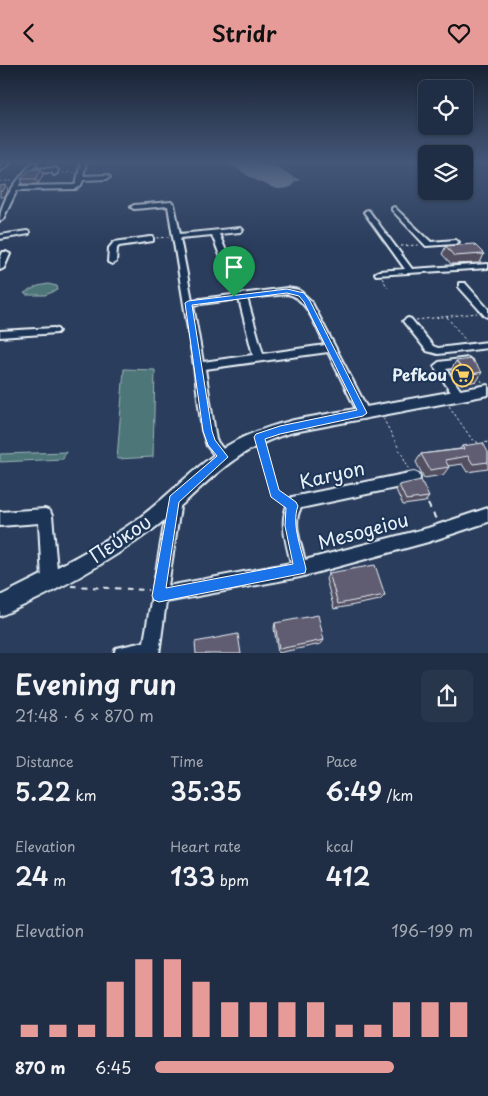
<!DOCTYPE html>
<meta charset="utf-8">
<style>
:root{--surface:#202e45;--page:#28364c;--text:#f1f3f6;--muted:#a2a8b3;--line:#3d4a5e;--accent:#e69b98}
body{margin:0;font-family:"Playpen Sans",sans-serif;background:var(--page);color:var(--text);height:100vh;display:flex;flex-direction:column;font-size:19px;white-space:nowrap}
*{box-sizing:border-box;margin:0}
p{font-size:16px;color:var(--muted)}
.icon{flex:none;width:28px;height:28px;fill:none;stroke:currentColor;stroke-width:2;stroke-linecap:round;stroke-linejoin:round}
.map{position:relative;height:588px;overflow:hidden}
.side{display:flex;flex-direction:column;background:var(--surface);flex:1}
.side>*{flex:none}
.tools{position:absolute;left:418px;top:15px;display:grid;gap:10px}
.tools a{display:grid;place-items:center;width:55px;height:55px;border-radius:8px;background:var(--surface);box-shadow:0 1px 4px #0004,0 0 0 1px var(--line);font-size:25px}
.pin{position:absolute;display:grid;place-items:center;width:42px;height:42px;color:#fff;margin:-51px -21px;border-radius:50% 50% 50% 0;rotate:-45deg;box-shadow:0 0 5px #0007}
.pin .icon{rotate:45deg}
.round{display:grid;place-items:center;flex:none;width:52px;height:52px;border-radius:8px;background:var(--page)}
.overview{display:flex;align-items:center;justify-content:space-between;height:85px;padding:0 15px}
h1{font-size:28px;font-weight:600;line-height:38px}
.figures{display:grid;grid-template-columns:repeat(3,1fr);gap:8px;height:85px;padding:5px 15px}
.figures div{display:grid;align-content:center}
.figures b{font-size:25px;font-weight:600}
.figures small{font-size:14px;font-weight:400}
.figures p{font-size:14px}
.chart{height:140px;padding:10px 15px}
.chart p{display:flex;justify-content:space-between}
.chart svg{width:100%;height:90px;margin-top:5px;stroke:var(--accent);stroke-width:6}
ul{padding:0 15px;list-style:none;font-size:16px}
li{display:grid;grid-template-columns:80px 60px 1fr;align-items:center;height:38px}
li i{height:12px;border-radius:6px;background:var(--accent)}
header{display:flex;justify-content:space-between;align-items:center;height:65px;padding:0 15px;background:var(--accent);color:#111;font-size:22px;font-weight:600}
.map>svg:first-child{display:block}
.green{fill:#4e7679;stroke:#9bb4b8}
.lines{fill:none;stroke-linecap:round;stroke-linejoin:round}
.runway{fill:#8a97aa;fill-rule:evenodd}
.minor-casing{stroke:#e8f1f8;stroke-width:4}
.major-casing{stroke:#e8f1f8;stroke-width:4}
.path-far1{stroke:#e8f1f8;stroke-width:1;stroke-dasharray:2.5 2.5;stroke-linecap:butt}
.path{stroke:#e8f1f8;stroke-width:2;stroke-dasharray:5.5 5.5;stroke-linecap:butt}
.minor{fill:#1d3557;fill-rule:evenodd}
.major{fill:#1d3557;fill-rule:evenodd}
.wall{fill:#534f61;stroke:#e8f1f8}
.shaded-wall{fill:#44404f;stroke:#e8f1f8}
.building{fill:#615c71;stroke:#e8f1f8}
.route{fill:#1a73e8;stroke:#fff;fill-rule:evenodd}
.labels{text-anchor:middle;stroke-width:4;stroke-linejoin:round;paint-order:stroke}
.poi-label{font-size:16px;font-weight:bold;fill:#e8f1f8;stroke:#1d3557;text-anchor:end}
.near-street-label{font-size:19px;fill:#e8f1f8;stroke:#1d3557}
</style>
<header><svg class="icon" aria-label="back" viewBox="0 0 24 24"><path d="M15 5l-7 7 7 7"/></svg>Stridr<svg class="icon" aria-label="heart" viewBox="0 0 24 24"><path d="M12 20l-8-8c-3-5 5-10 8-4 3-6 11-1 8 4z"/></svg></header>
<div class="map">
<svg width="488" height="589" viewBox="0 0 488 589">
<rect width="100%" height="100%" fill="#2b3d5c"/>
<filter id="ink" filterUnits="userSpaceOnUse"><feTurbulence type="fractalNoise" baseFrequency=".02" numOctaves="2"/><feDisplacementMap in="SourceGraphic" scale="10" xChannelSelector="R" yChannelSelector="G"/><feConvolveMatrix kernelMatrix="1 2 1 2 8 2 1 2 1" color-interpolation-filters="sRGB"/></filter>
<g filter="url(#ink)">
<g class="green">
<path d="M228,98H237L277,118L290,116L254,98H262L299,115L270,119Z"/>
<path d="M48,219L57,221L58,225L45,230H26L24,228L38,221Z"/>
<path d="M124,304L155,305L153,392L117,394Z"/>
<path d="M66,387L63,394L0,397V389Z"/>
</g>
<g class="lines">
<path class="runway" d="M232,98C253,96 282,97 295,116L291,122C287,123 283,124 279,124C267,122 238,107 232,98Z"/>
<defs>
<g id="minor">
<path d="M4,98H10L0,106V101Z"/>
<path d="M32,98H37L32,104L55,103L58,105L57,108L54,110L52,107L30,108L19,121L74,120L76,119L81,98H86L83,111L107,110L110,112L107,114L83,115L81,120L76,124L17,125L3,154L0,156C0,134 19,114 32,98Z"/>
<path d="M171,137L174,139L180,169L240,163L243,165L240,167L219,169L231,198L249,197V201H246L225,203L212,170L180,173L192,235L287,223L299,225L311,236L369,347L367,350L363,352L359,350L328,287L205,304L216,375L229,392L227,396L223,397L219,396L207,381L202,365L194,301L168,141L134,144L131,142L134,140ZM287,229C306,231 317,264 325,280L263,289L247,233ZM239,234L253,290L203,297L193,240Z"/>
<path d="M394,142L431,177L455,175L459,177L455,179L426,181L392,145V143Z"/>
<path d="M367,145L369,146L412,204L488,199V203L376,210L375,208L379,206L405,204L364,147Z"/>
<path d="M27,166L29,167V169L0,174V170Z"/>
<path d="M150,172H153V176L119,181L117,183L116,197L112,199L108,197L109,183L114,177Z"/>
<path d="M3,187H6L10,189L4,203L0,205V194Z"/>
<path d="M459,218H465L488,244V252L485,251L459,222Z"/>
<path d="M408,253L411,254L433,281L438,283L488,277V283L438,289L427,286L403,256Z"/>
<path d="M54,263L57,264L59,266L57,268L0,272V266Z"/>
<path d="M468,293L473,297L472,300L446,304L463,329L462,332H454L434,301L439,297Z"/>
<path d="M414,407L419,409L420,413L419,417L414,419L301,443C292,456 301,480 305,495L428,463L488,443V457L428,477L300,512L166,537L159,589H114L116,583L144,577L169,431L174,430L179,431L181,436L168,521L291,498C286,476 277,452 292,432Z"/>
<path d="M45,444L50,446L52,451L58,515L55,520L50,523L45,520L42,515L39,458L0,461V447Z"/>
</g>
<path id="major" d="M488,320V330L294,367C228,384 203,426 152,465C109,497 50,530 0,551V531C48,507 96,484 139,453C170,430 195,401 227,381C248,368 271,361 294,355Z"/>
</defs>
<use href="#minor" class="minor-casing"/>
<use href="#major" class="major-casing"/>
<g class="path-far1">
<path d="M62,108L76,107"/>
<path d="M0,116H12"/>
<path d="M157,173L170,172"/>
<path d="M401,181L419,180"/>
<path d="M226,207L233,227"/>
<path d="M382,213L388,223"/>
<path d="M447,252L466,276"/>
<path d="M416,255L477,248"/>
<path d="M478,311L483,318"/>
<path d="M449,341L471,373L480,379L488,377"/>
<path d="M383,353L410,405"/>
<path d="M262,383L275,429L286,436"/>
<path d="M426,435L429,441"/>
</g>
<g class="path">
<path d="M428,439L437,456"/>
<path d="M71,521L149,525"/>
</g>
<use href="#minor" class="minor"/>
<use href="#major" class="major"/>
</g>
<g class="wall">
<path d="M43,109L38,119H23L21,114Z"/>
<path d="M446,181L484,189L480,198L451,199L442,189Z"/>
<path d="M456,296L477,316L461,319L451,305Z"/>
<path d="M462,381L488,387V404L467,407L462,399L448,401L449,402L443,410L424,413L416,397L421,389L460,384Z"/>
<path d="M399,420L429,432L425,437L403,440L396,425Z"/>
<path d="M329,508L385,530L380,535L334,544L326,514Z"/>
<path d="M275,558L324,575L321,579L278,588L274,563Z"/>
</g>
<g class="shaded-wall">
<path d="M41,104L43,109L38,119L36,114Z"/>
<path d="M6,120L8,125L5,132H0V127Z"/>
<path d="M482,307L477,316L461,319L467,310Z"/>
</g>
<g class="building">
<path d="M41,104L36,114H21L29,105Z"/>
<path d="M6,120L3,126L0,127V121Z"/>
<path d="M474,179L484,189L454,191L446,181Z"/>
<path d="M471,294L482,307L467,310L456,296Z"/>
<path d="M483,378L488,387V397L473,399L468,391L445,395L449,402L430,405L421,389L464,384L462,381Z"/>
<path d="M421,415L429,432L406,435L399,420Z"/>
<path d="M375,500L385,530L338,539L329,508Z"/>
<path d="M318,550L324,575L279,584L275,558Z"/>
<path d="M238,569L241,589H196L195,577Z"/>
</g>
</g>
<linearGradient id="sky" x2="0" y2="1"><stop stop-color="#182233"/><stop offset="0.54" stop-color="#445778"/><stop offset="1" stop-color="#445778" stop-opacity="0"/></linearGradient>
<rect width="488" height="180" fill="url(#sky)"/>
<path class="route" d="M287,224L304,228L310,236L367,348L363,351L280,369L265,374L279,425L296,437L298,441C291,460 302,485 306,504L305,508L159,537L154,535L152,531L170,431L217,391L208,380L203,366L185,238L188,236ZM287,228L299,231L304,237L357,345L280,361L256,369L254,372L271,432L286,443L285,461L293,499L166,523L179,437L228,392L215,375L212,366L192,240Z"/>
<defs>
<symbol id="supermarket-ring" viewBox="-11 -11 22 22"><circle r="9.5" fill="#1d3557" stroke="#ffd166" stroke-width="1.5"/><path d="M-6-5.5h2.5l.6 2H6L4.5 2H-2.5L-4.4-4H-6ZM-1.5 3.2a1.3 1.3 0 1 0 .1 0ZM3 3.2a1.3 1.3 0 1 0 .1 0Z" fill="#ffd166"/></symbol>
</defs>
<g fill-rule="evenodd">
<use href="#supermarket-ring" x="450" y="298" width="25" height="25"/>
</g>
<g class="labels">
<g class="poi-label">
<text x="447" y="316">Pefkou</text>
</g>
<g class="near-street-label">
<text transform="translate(332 410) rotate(-13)" y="7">Karyon</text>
<text transform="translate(363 466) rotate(-15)" y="7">Mesogeiou</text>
<text transform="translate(120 474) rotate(-34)" y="7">Πεύκου</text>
</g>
</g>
</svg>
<div class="tools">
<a><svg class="icon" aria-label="locate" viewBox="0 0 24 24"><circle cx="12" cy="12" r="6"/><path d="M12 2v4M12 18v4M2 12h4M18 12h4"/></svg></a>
<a><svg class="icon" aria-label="layers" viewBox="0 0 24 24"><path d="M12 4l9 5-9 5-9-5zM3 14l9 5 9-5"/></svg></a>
</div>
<div class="pin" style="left:234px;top:232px;background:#1e9e55"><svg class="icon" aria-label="arrive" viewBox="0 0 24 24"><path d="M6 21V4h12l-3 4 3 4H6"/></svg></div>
</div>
<section class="side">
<div class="overview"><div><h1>Evening run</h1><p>21:48 · 6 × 870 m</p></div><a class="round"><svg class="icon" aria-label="share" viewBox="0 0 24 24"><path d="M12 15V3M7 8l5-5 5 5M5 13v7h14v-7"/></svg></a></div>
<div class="figures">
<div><p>Distance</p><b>5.22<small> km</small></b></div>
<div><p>Time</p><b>35:35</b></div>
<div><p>Pace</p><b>6:49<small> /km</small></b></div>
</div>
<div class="figures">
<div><p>Elevation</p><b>24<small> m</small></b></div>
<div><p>Heart rate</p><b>133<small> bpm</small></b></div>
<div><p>kcal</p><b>412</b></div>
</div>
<div class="chart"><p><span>Elevation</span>196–199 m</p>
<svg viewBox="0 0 160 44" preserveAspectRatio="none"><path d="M5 44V38M15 44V38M25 44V38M35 44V17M45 44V6M55 44V6M65 44V17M75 44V27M85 44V27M95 44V27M105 44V27M115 44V38M125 44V38M135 44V27M145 44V27M155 44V27"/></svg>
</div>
<ul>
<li><b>870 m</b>6:45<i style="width:75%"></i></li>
</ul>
</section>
